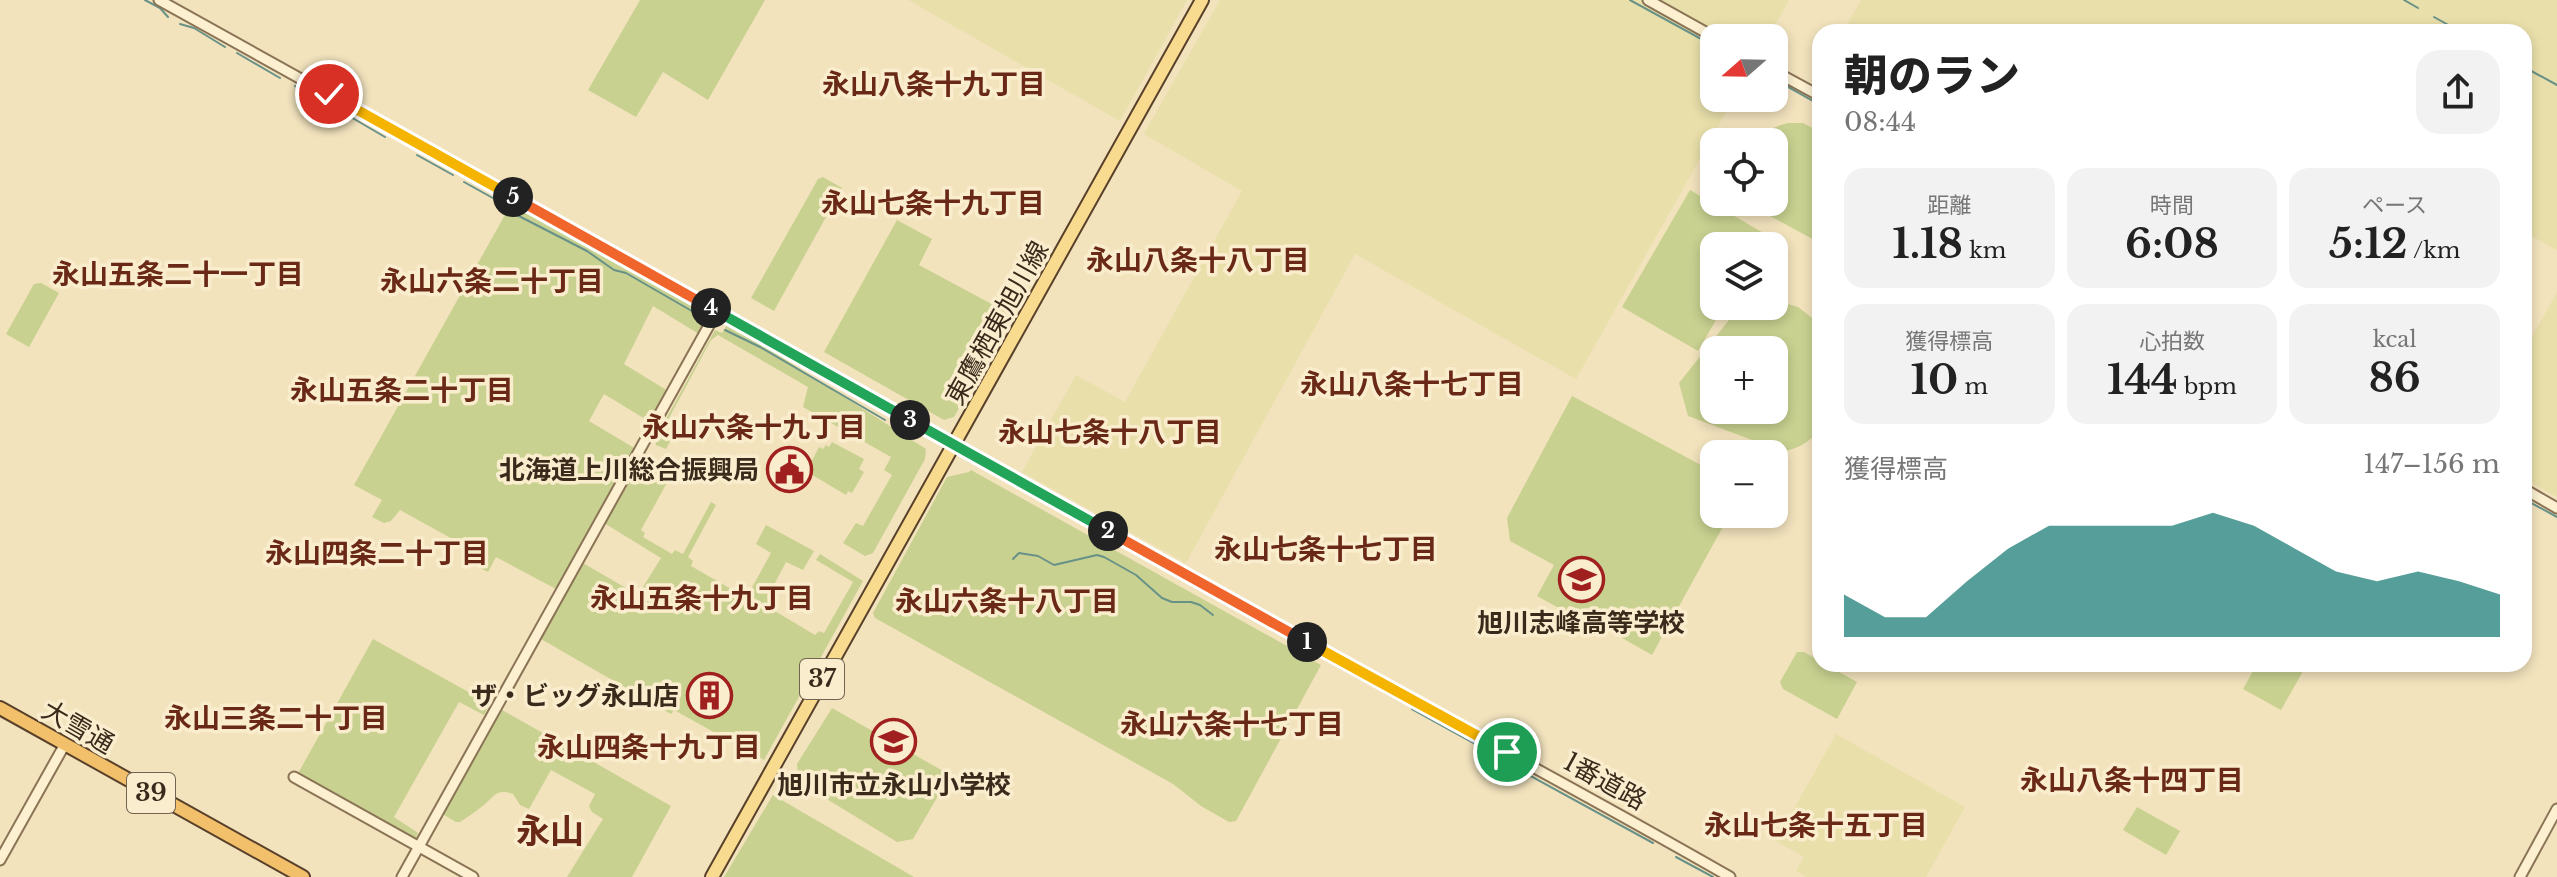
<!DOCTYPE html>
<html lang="ja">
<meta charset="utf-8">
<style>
:root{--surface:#fff;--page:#f2f2f2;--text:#222;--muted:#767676;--accent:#0f766e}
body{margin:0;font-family:"Libre Baskerville","Noto Sans JP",serif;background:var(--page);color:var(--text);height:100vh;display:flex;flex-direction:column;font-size:30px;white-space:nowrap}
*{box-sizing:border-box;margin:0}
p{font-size:26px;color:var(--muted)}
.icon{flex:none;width:44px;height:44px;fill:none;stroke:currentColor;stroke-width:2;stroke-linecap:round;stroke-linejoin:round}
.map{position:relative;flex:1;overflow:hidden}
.side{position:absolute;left:1812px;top:24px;width:720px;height:648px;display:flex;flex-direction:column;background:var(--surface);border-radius:24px;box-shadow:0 4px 12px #0003}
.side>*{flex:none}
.needle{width:52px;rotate:250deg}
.buttons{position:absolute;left:1700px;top:24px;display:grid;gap:16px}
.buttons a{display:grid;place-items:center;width:88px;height:88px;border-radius:16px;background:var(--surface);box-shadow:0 4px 12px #0003;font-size:40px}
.pin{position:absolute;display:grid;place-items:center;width:68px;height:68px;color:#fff;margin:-34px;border:4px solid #fff;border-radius:50%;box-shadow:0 2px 8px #0007}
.km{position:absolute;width:40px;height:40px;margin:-20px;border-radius:50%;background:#222;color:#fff;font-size:22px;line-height:40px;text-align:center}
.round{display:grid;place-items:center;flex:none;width:84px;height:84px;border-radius:24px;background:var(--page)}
.head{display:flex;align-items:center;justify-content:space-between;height:136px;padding:0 32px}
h1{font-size:44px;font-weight:800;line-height:60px}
.metrics{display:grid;grid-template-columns:repeat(3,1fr);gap:12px;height:136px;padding:8px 32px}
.metrics div{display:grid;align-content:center;border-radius:20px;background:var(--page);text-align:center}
.metrics b{font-size:40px;font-weight:800}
.metrics small{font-size:22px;font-weight:400}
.metrics p{font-size:22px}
.chart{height:224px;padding:16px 32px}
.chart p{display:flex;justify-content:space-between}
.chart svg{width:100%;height:144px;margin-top:8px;fill:var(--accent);opacity:.7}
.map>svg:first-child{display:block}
.farmland{fill:#e8dfaa}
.green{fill:#c8d190;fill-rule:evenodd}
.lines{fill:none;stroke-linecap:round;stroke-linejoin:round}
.stream{stroke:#689188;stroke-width:2}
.tertiary-casing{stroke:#8b7355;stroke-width:13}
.primary-casing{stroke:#58402a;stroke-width:16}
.trunk-casing{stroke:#58402a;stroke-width:16}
.tertiary{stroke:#fcf0d1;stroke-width:9}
.primary{stroke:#f9db90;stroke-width:12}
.trunk{stroke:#f2c06a;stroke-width:12}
.split-1-casing{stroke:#fff;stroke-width:16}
.split-2-casing{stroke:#fff;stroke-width:16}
.split-3-casing{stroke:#fff;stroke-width:16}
.split-4-casing{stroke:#fff;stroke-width:16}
.split-5-casing{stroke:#fff;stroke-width:16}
.split-6-casing{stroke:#fff;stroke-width:16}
.split-1{stroke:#f5b400;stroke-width:10}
.split-2{stroke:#f0652b;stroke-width:10}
.split-3{stroke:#22a559;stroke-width:10}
.split-4{stroke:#22a559;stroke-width:10}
.split-5{stroke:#f0652b;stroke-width:10}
.split-6{stroke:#f5b400;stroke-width:10}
.labels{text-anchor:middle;stroke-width:7;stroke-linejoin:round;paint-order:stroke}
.shield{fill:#f9edcd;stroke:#736450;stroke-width:2}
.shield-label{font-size:24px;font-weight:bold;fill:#392a1b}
.street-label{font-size:26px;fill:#392a1b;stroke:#f9edcd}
.poi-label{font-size:26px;font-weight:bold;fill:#392a1b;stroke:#f9edcd;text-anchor:end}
.neighbourhood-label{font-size:28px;font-weight:bold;fill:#6a2916;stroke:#f9edcd}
.district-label{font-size:34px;font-weight:bold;fill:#6a2916;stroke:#f9edcd}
</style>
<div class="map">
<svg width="2557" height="877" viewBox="0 0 2557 877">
<rect width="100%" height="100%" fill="#f2e3bd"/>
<g class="farmland">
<path d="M908,0H1187L1120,121Z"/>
<path d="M1220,0H1789L1768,38H1714V98H1734L1576,379L1355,254L1186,563L1022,472L1076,375L1125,402L1242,191L1144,134Z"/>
<path d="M1861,0H2557V250L2524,232V32H1843Z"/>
<path d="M2557,292V497L2524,479V351Z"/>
<path d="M1836,734L1965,807L1926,877H1806L1796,871L1804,857L1776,841Z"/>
</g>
<g class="green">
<path d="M640,0H765L708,100L663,72L636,117L588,90Z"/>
<path d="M1788,123H1803L1820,132V243L1761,211L1754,202H1774V142H1756C1765,131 1775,126 1788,123Z"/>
<path d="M823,177L842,188L774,311L751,298L818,179Z"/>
<path d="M1690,190L1765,234L1758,246H1714V306H1724L1698,351L1622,307Z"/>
<path d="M511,204L700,310L695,320L703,325L699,334L653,306L624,364L668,391L650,422L604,394L589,421L636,449L556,589L496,557L488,572L474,565L484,546L469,538L465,546L400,510L391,521L384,523L372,517L382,500L354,485Z"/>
<path d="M897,220L932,239L919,265L1012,315L954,417L944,420L824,352Z"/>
<path d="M41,283L59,293L29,347L6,334L34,284Z"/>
<path d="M1774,300L1798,307L1820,324V430C1810,441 1796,451 1781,451L1688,416L1679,383L1740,306H1774ZM1714,350H1774V410H1714Z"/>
<path d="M728,323L926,449L925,459L873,553L865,556L843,543L856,523L863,526L892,475L884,470L891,457L803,407L808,387L718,335L711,340L662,431L672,438L666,449L656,445L655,439L715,330L722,333Z"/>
<path d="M1572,396L1714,472V514H1730L1652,655L1580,614L1577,618L1537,596L1554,565L1510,541L1507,518Z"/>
<path d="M832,442L864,459L859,469L864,472L852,493L848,491L846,495L809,473L808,468L819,447L823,449L826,445L829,447Z"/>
<path d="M645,459L675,476L673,480L669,479L641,530L645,533L643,537L672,554L675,550L683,554L711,502L716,505L688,557L693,561L691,566L738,593L742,587L750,591L771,553L756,544L766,525L814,551L803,570L786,562L767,598L770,600L768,607L815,635L819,631L824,633L853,582L816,560L820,554L863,581L764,760L674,710L671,714L541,639L583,563L638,595L661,558L604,523L640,461Z"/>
<path d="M971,470L1321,665L1236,821L1229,822L1201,806L1173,784L875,618L873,613L947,477L969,472Z"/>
<path d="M373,639L490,704L484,715L459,702L394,817L418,833L414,843L296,777Z"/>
<path d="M1797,652H1804L1820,661V664H1825L1857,682L1837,719L1783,689L1780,682Z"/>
<path d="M2257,664H2307L2281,710L2243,689Z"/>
<path d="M497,707L671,806L632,877H567L603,819L592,812L589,806L595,794L551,770L529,809L520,805L513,794C497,788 494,796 484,805C476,811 468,817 460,822H456L439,812Z"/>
<path d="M832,708L950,775L913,839L897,842L799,782L797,764Z"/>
<path d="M773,795L914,877H724Z"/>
<path d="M2137,807L2180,831L2166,855L2123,830Z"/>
</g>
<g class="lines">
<g class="stream">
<path d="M145,0L160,8L168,17"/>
<path d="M1630,0L1714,46"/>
<path d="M2404,0L2418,8"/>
<path d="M2434,17L2461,32"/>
<path d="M180,24L194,28L225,47"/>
<path d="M237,53L280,78"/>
<path d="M2524,67L2557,85"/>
<path d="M1774,79L1820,105"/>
<path d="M295,86L337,109"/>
<path d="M349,116L385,137"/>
<path d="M417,155L453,175"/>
<path d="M464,182L509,207"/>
<path d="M513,213L587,251L614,270L626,273L697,314"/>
<path d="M725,330L760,347L885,420"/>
<path d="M972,462L1318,655"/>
<path d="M2524,499L2557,517"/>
<path d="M1013,559L1019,553L1038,556L1054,565L1097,555L1104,557L1136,575L1162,598L1172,602H1191L1200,605L1213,615"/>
<path d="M1412,709L1490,752"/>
<path d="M1514,767L1653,843"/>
<path d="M1676,857L1713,877"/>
</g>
<defs>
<g id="tertiary">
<path d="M159,0C515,197 869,397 1224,597C1392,692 1563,781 1730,877"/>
<path d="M1648,0L1716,38"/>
<path d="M1774,71L1820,96"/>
<path d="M2524,489L2557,508"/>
<path d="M294,777L473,877"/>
<path d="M0,860L65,744"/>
<path d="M402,877L717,311"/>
<path d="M2520,877L2557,809"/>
</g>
<path id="primary" d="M712,877L1202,0"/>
<path id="trunk" d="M0,708L303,877"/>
</defs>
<use href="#tertiary" class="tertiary-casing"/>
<use href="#primary" class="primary-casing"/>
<use href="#trunk" class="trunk-casing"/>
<use href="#tertiary" class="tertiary"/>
<use href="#primary" class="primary"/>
<use href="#trunk" class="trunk"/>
</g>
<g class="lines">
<defs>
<path id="split-1" d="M1307,642L1507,752"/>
<path id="split-2" d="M1108,531L1307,642"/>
<path id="split-3" d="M910,420L1108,531"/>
<path id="split-4" d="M711,308L910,420"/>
<path id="split-5" d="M513,197L711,308"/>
<path id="split-6" d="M329,94L513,197"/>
</defs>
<use href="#split-1" class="split-1-casing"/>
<use href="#split-2" class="split-2-casing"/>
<use href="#split-3" class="split-3-casing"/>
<use href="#split-4" class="split-4-casing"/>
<use href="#split-5" class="split-5-casing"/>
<use href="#split-6" class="split-6-casing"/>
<use href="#split-1" class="split-1"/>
<use href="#split-2" class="split-2"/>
<use href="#split-3" class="split-3"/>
<use href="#split-4" class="split-4"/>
<use href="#split-5" class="split-5"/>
<use href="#split-6" class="split-6"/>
</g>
<defs>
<symbol id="civic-ring" viewBox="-11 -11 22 22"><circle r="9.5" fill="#f9edcd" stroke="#a0201f" stroke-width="1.5"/><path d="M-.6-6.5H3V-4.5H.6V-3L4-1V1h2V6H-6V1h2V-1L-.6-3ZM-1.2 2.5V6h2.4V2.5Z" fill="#a0201f"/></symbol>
<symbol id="school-ring" viewBox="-11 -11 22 22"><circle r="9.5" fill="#f9edcd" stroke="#a0201f" stroke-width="1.5"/><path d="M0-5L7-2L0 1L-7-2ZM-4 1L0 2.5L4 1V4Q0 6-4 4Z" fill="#a0201f"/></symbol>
<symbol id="building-ring" viewBox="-11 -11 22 22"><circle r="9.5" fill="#f9edcd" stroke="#a0201f" stroke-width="1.5"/><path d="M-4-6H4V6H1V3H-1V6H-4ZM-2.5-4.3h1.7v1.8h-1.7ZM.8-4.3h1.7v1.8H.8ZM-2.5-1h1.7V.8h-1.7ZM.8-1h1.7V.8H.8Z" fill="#a0201f"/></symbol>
</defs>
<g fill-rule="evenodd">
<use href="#civic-ring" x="764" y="444" width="51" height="51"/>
<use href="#school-ring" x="1556" y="554" width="51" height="51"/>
<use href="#building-ring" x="684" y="670" width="51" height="51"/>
<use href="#school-ring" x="868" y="716" width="51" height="51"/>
</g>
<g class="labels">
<g class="shield">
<rect x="800" y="659" width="44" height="40" rx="6"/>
<rect x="127" y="773" width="48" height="40" rx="6"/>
</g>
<g class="shield-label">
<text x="822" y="687">37</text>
<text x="151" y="801">39</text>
</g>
<g class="street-label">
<text transform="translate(997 323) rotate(-61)" y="9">東鷹栖東旭川線</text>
<text transform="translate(78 727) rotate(30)" y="9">大雪通</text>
<text transform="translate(1605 781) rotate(29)" y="9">1番道路</text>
</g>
<g class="poi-label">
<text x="759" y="479">北海道上川総合振興局</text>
<text x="1581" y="632" text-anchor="middle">旭川志峰高等学校</text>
<text x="679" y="705">ザ・ビッグ永山店</text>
<text x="894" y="794" text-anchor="middle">旭川市立永山小学校</text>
</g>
<g class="neighbourhood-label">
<text x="934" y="94">永山八条十九丁目</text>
<text x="933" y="213">永山七条十九丁目</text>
<text x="1198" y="270">永山八条十八丁目</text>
<text x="178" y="284">永山五条二十一丁目</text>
<text x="492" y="291">永山六条二十丁目</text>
<text x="1412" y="394">永山八条十七丁目</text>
<text x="402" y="400">永山五条二十丁目</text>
<text x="754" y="437">永山六条十九丁目</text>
<text x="1110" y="442">永山七条十八丁目</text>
<text x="1326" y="559">永山七条十七丁目</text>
<text x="377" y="563">永山四条二十丁目</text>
<text x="702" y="608">永山五条十九丁目</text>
<text x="1007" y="611">永山六条十八丁目</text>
<text x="276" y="728">永山三条二十丁目</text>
<text x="1232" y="734">永山六条十七丁目</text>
<text x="649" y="757">永山四条十九丁目</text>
<text x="2132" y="790">永山八条十四丁目</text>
<text x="1816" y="835">永山七条十五丁目</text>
</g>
<g class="district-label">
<text x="550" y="843">永山</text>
</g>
</g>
</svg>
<div class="buttons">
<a><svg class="needle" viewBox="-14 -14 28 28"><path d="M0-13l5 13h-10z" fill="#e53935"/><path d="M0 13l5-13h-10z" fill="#767676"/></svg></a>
<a><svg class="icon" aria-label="locate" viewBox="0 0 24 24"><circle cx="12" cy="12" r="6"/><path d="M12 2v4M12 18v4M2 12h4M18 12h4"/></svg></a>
<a><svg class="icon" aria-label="layers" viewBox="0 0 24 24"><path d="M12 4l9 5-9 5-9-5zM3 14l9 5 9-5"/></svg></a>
<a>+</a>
<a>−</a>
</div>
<div class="pin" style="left:1507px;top:752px;background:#1e9e55"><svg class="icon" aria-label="arrive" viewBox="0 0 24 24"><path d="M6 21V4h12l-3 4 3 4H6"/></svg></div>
<div class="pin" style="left:329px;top:94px;background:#d93025"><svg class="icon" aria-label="check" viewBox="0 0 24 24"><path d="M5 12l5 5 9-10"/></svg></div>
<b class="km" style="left:1307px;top:642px">1</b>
<b class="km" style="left:1108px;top:531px">2</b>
<b class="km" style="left:910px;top:420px">3</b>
<b class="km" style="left:711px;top:308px">4</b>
<b class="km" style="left:513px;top:197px">5</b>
<section class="side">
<div class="head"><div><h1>朝のラン</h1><p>08:44</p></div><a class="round"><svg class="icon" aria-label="share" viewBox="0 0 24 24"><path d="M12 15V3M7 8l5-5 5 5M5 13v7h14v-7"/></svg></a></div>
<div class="metrics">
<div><p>距離</p><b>1.18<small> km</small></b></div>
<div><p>時間</p><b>6:08</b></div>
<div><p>ペース</p><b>5:12<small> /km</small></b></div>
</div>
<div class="metrics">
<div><p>獲得標高</p><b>10<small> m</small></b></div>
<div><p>心拍数</p><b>144<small> bpm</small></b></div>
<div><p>kcal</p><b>86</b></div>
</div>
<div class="chart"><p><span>獲得標高</span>147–156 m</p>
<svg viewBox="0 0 160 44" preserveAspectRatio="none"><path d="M0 44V31L10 38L20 38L30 27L40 17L50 10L60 10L70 10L80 10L90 6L100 10L110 17L120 24L130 27L140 24L150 27L160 31V44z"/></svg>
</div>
</section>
</div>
